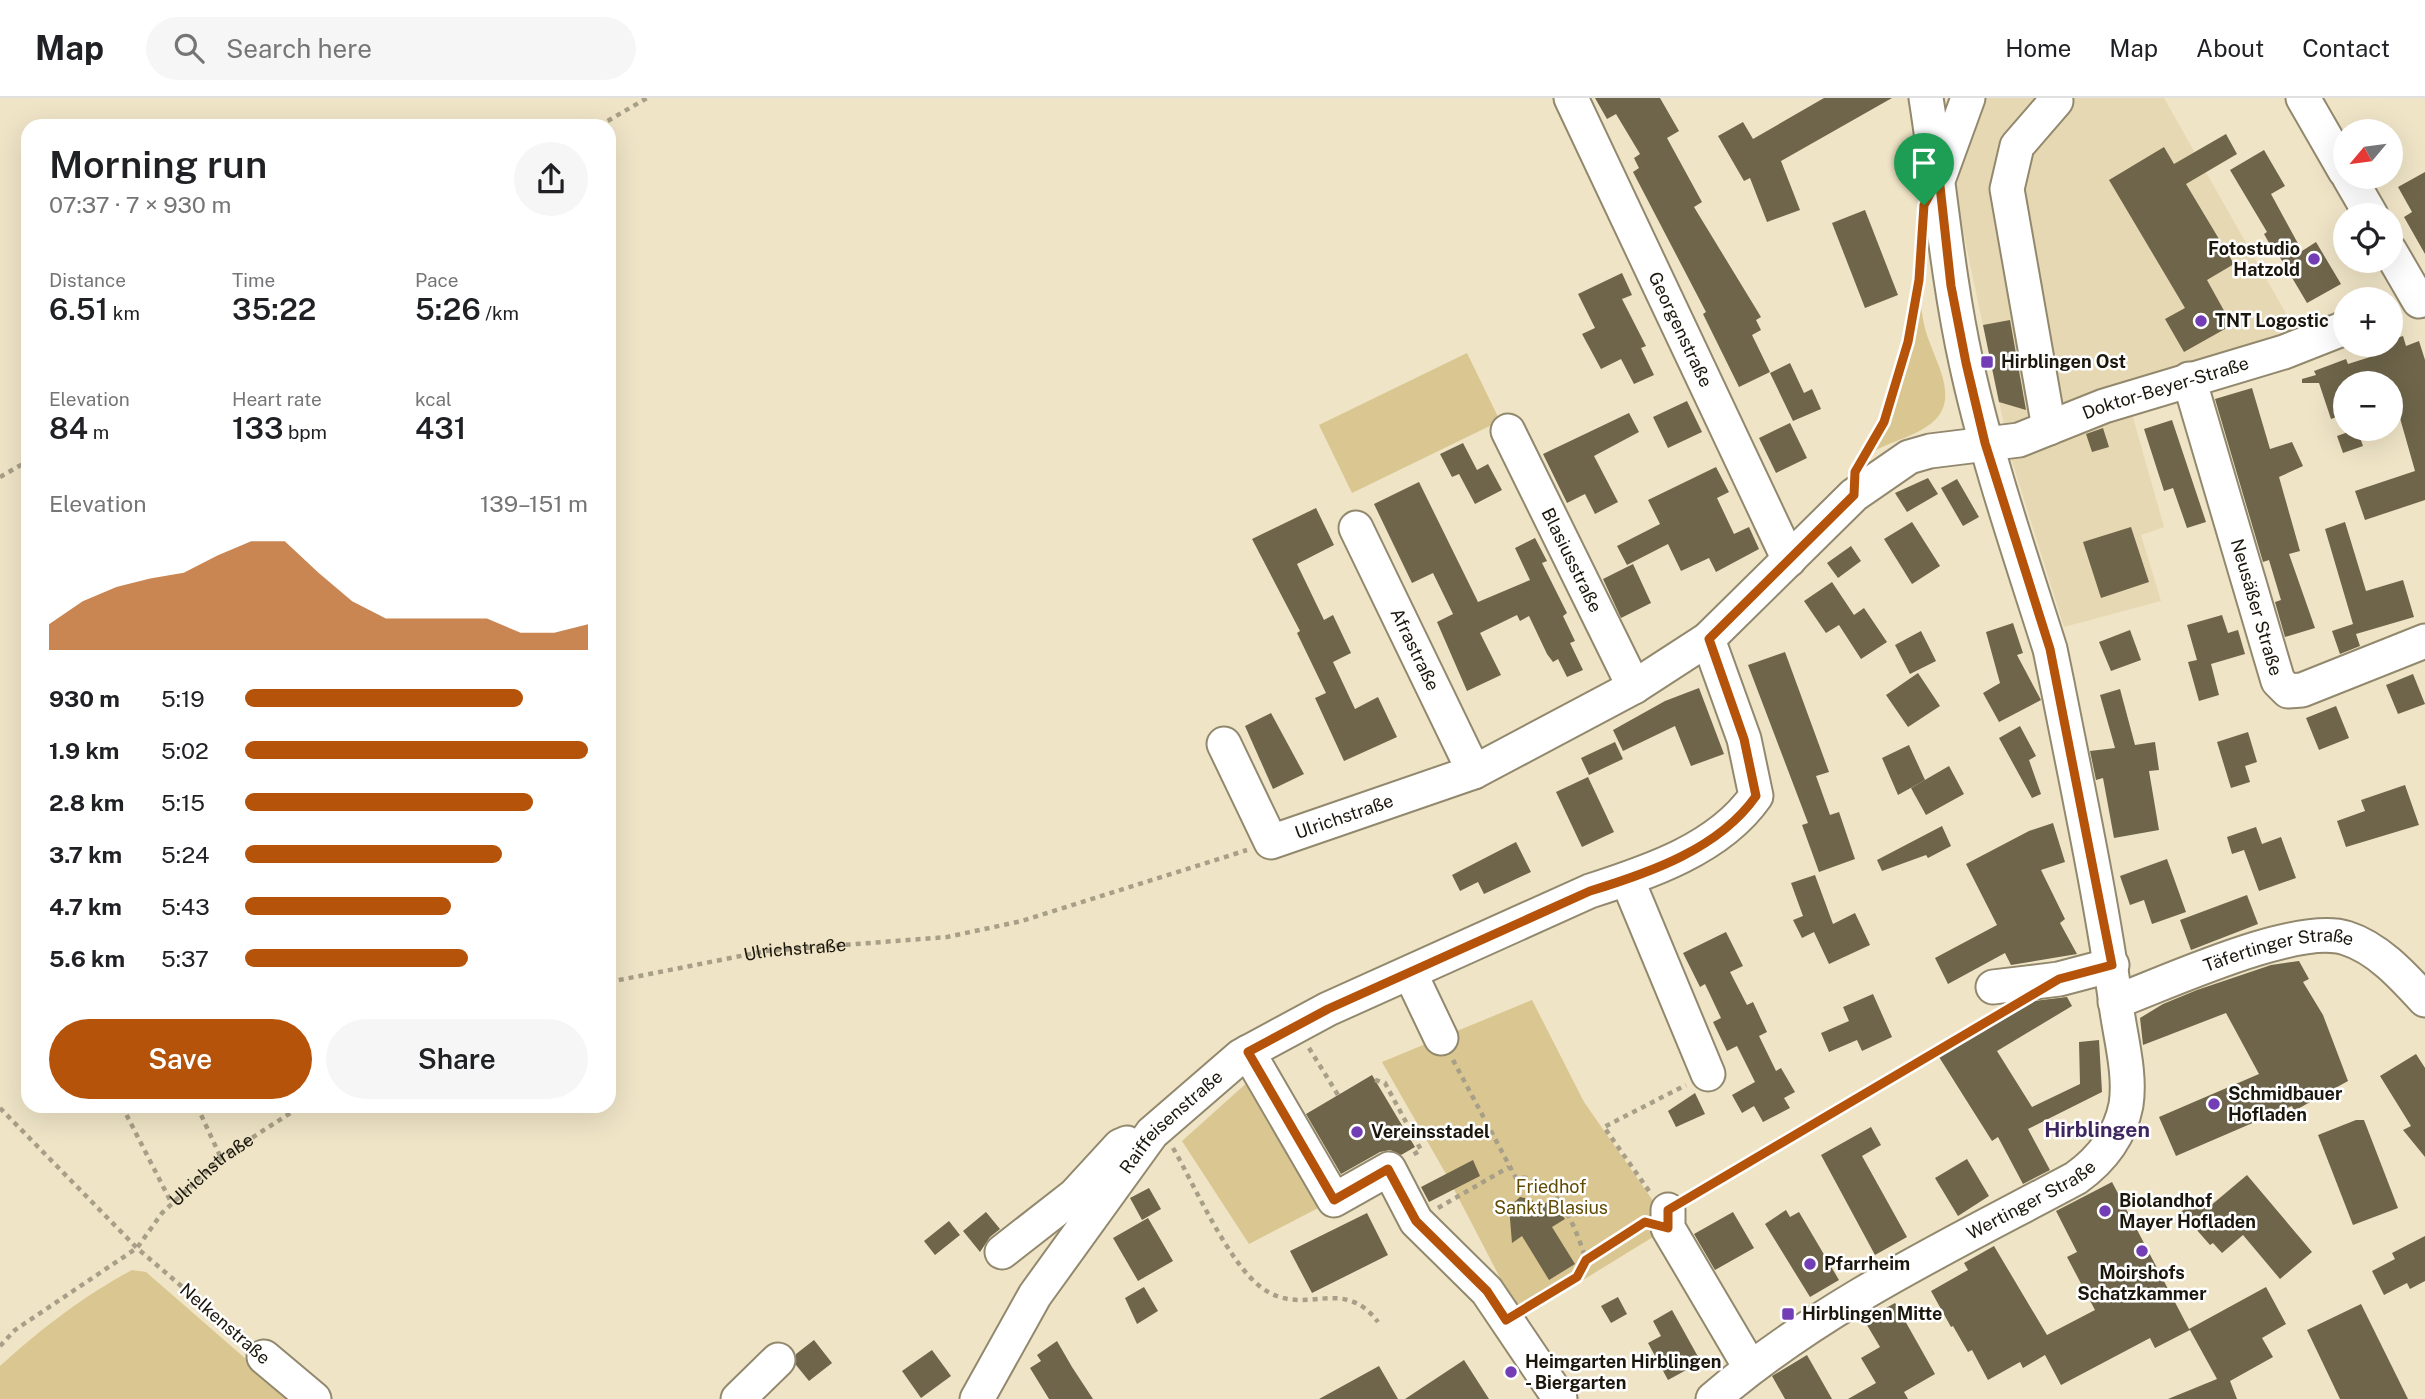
<!DOCTYPE html>
<meta charset="utf-8">
<style>
:root{--surface:#fff;--page:#f6f6f6;--text:#202124;--muted:#757577;--line:#e0e0e0;--accent:#b45309}
body{margin:0;font-family:"Public Sans",sans-serif;background:var(--page);color:var(--text);height:100vh;display:flex;flex-direction:column;font-size:26px;white-space:nowrap}
*{box-sizing:border-box;margin:0}
p{font-size:23px;color:var(--muted)}
.icon{flex:none;width:38px;height:38px;fill:none;stroke:currentColor;stroke-width:2;stroke-linecap:round;stroke-linejoin:round}
.map{position:relative;flex:1;overflow:hidden}
.sheet{position:absolute;left:21px;top:21px;width:595px;height:994px;display:flex;flex-direction:column;background:var(--surface);border-radius:21px;box-shadow:0 7px 28px #0002}
.sheet>*{flex:none}
.needle{width:46px;rotate:241deg}
.controls{position:absolute;left:2333px;top:21px;display:grid;gap:14px}
.controls a{display:grid;place-items:center;width:70px;height:70px;border-radius:50%;background:var(--surface);box-shadow:0 7px 28px #0002;font-size:35px}
.pin{position:absolute;display:grid;place-items:center;width:60px;height:60px;color:#fff;margin:-72px -30px;border-radius:50% 50% 50% 0;rotate:-45deg;box-shadow:0 0 7px #0007}
.pin .icon{rotate:45deg}
.round{display:grid;place-items:center;flex:none;width:74px;height:74px;border-radius:37px;background:var(--page)}
.headline{display:flex;align-items:center;justify-content:space-between;height:119px;padding:0 28px}
h1{font-size:38px;font-weight:600;line-height:52px}
.stats{display:grid;grid-template-columns:repeat(3,1fr);gap:10px;height:119px;padding:7px 28px}
.stats div{display:grid;align-content:center}
.stats b{font-size:30px;font-weight:600}
.stats small{font-size:19px;font-weight:400}
.stats p{font-size:19px}
.chart{height:196px;padding:14px 28px}
.chart p{display:flex;justify-content:space-between}
.chart svg{width:100%;height:126px;margin-top:7px;fill:var(--accent);opacity:.7}
.action{display:flex;gap:14px;margin-top:auto;padding:14px 28px}
.action a{flex:1;height:80px;border-radius:42px;background:var(--accent);color:#fff;font-size:28px;font-weight:600;line-height:80px;text-align:center}
.action a+a{background:var(--page);color:var(--text)}
ul{padding:0 28px;list-style:none;font-size:23px}
li{display:grid;grid-template-columns:112px 84px 1fr;align-items:center;height:52px}
li i{height:18px;border-radius:9px;background:var(--accent)}
header{display:flex;align-items:center;gap:42px;box-sizing:border-box;height:98px;padding:0 35px;background:var(--surface);border-bottom:2px solid var(--line)}
header strong{font-size:33px}
nav{display:flex;gap:38px;margin-inline-start:auto;font-size:24px}
.search{width:490px;height:63px;background:var(--page);display:flex;align-items:center;gap:18px;box-sizing:border-box;padding:0 24px;border-radius:38px;color:var(--muted);font-size:26px}
.map>svg:first-child{display:block}
.built{fill:#e6d8b3}
.green{fill:#dac690}
.building{fill:#6e654a}
.lines{fill:none;stroke-linecap:round;stroke-linejoin:round}
.minor-casing{stroke:#92886d;stroke-width:37}
.path{stroke:#a79f87;stroke-width:4.5;stroke-dasharray:5 5;stroke-linecap:butt}
.minor{stroke:#fff;stroke-width:33}
.route-casing{stroke:#fff;stroke-width:14}
.route{stroke:#b45309;stroke-width:9}
.poi-dot{fill:#733eb5;stroke:#fff;stroke-width:2.5}
.labels{text-anchor:middle;stroke-width:5;stroke-linejoin:round;paint-order:stroke}
.poi-label{font-size:18px;font-weight:bold;fill:#1b170c;stroke:#fff;text-anchor:start}
.street-label{font-size:18px;fill:#1b170c;stroke:#fff}
.park-label{font-size:18px;fill:#604b02;stroke:#fff}
.quarter-label{font-size:21px;font-weight:bold;fill:#3e2660;stroke:#fff}
</style>
<header>
<strong>Map</strong>
<div class="search"><svg class="icon" aria-label="search" viewBox="0 0 24 24"><circle cx="10" cy="10" r="6"/><path d="M15 15l6 6"/></svg>Search here</div>
<nav><a>Home</a><a>Map</a><a>About</a><a>Contact</a></nav>
</header>
<div class="map">
<svg width="2425" height="1301" viewBox="0 0 2425 1301">
<rect width="100%" height="100%" fill="#efe4c6"/>
<path class="built" d="M1978,0H2164L2297,235L2125,291L2164,429L2141,437L2161,503L2064,529L2011,360L1952,81Z"/>
<g class="green">
<path d="M1919,198C1922,212 1923,227 1928,240C1938,269 1961,305 1929,327C1910,341 1886,344 1866,358C1899,310 1908,253 1919,198Z"/>
<path d="M1467,255L1500,323L1352,395L1319,327Z"/>
<path d="M1532,902L1584,1004L1658,1110L1653,1139L1521,1220L1446,1076L1382,964Z"/>
<path d="M1250,982L1322,1108L1249,1146L1182,1043Z"/>
<path d="M132,1172L146,1174L292,1301H0V1268C42,1230 82,1199 132,1172Z"/>
</g>
<g class="building">
<path d="M1595,0H1660L1679,33L1667,40L1702,104L1694,109L1761,219L1756,222L1761,232L1752,237L1770,274L1739,289L1703,216L1706,214L1633,74L1639,70L1634,60L1640,56L1616,16L1607,21Z"/>
<path d="M1824,0H1892L1781,63L1800,112L1767,124L1750,80L1744,83L1718,38L1743,24L1753,41Z"/>
<path d="M2226,36L2237,56L2186,86L2234,166L2207,182L2232,227L2184,254L2165,221L2185,210L2109,82L2164,49L2174,66Z"/>
<path d="M2264,52L2285,88L2271,96L2302,153L2316,144L2341,186L2307,205L2278,156L2276,157L2264,136L2267,134L2230,72Z"/>
<path d="M2425,74V156L2404,119L2412,114L2398,89Z"/>
<path d="M1865,112L1898,197L1865,210L1832,125Z"/>
<path d="M1622,175L1632,197L1622,201L1646,248L1641,250L1654,277L1634,286L1621,261L1601,271L1582,236L1595,230L1578,196Z"/>
<path d="M2010,222L2026,312L1999,304L1983,227Z"/>
<path d="M2403,238L2406,248L2419,243L2425,262V402L2365,422L2355,393L2415,373L2390,285H2345V316L2331,321L2319,285H2302V281L2316,277L2314,273L2346,261L2348,266L2386,254L2383,247H2390V242Z"/>
<path d="M1790,265L1804,295L1812,291L1821,311L1793,323L1770,275Z"/>
<path d="M2252,290L2270,351L2292,344L2303,368L2279,379L2300,453L2289,456L2315,530L2285,539L2275,504L2281,502L2269,462L2263,464L2215,301Z"/>
<path d="M1687,303L1702,334L1668,350L1653,319Z"/>
<path d="M1629,315L1639,334L1594,358L1618,404L1595,416L1585,396L1567,405L1543,356Z"/>
<path d="M2172,322L2206,424L2187,430L2173,390L2164,393L2144,331Z"/>
<path d="M1790,325L1807,360L1776,375L1759,340Z"/>
<path d="M2103,330L2109,349L2092,354L2086,336Z"/>
<path d="M2357,331L2363,348L2343,355L2337,338Z"/>
<path d="M1463,345L1477,372L1488,366L1502,392L1475,406L1459,376L1452,379L1440,356Z"/>
<path d="M1716,369L1729,394L1717,400L1734,436L1749,429L1759,451L1716,474L1709,460L1681,473L1668,446L1627,467L1617,448L1660,426L1648,402Z"/>
<path d="M1928,380L1938,396L1907,414L1895,395Z"/>
<path d="M1957,381L1979,419L1963,428L1941,390Z"/>
<path d="M1419,384L1478,504L1530,482L1515,450L1535,440L1547,463L1542,465L1567,515L1563,518L1575,543L1570,545L1583,572L1567,579L1558,561L1553,564L1547,556L1529,518L1520,523L1517,517L1480,535L1501,577L1467,593L1437,524L1453,516L1433,475L1412,485L1374,406Z"/>
<path d="M1316,410L1334,447L1297,466L1324,522L1333,517L1351,555L1333,564L1355,611L1378,599L1397,639L1344,663L1315,600L1326,595L1297,535L1300,533L1252,441Z"/>
<path d="M1912,424L1940,468L1912,486L1884,441Z"/>
<path d="M2345,424L2366,493L2403,482L2414,519L2356,536L2360,548L2340,556L2332,533L2353,526L2325,431Z"/>
<path d="M2131,429L2149,484L2101,500L2083,444Z"/>
<path d="M1851,448L1861,463L1838,480L1827,465Z"/>
<path d="M1633,466L1651,505L1621,520L1603,481Z"/>
<path d="M1832,484L1854,517L1864,510L1887,544L1861,561L1839,527L1826,535L1804,503Z"/>
<path d="M2222,517L2228,535L2238,532L2245,556L2211,566L2219,597L2199,603L2188,564L2197,562L2187,527Z"/>
<path d="M2013,525L2023,555L2017,557L2041,602L1999,624L1983,595L2000,585L1986,534Z"/>
<path d="M2130,532L2141,562L2111,573L2099,544Z"/>
<path d="M1921,533L1936,563L1910,576L1895,547Z"/>
<path d="M1785,554L1829,674L1816,678L1830,717L1839,714L1855,761L1819,774L1802,727L1808,725L1748,567Z"/>
<path d="M1918,575L1940,608L1908,629L1886,597Z"/>
<path d="M2413,576L2425,606L2398,616L2386,587Z"/>
<path d="M1699,590L1724,656L1691,668L1675,628L1623,653L1613,632L1665,603Z"/>
<path d="M2120,591L2135,647L2155,644L2159,672L2149,673L2159,732L2114,740L2103,680L2096,682L2090,653L2115,650L2100,597Z"/>
<path d="M2336,608L2349,640L2319,652L2306,620Z"/>
<path d="M1271,615L1304,676L1273,691L1245,628Z"/>
<path d="M2020,628L2036,658L2029,662L2041,696L2032,700L1999,640Z"/>
<path d="M2248,634L2257,664L2245,668L2250,684L2231,690L2217,644Z"/>
<path d="M1615,644L1623,661L1589,677L1581,660Z"/>
<path d="M1909,647L1925,682L1898,697L1882,660Z"/>
<path d="M1949,668L1964,696L1926,717L1911,690Z"/>
<path d="M1588,679L1614,734L1582,749L1556,694Z"/>
<path d="M2405,687L2419,727L2346,749L2337,723L2365,713L2361,702Z"/>
<path d="M2053,725L2065,764L2041,772L2065,821L2060,825L2077,856L2011,867L2005,855L1948,886L1935,860L1997,827L1966,766L2029,733Z"/>
<path d="M1942,728L1951,748L1928,760L1926,757L1882,773L1877,762Z"/>
<path d="M2256,729L2262,746L2281,739L2296,780L2259,793L2244,752L2232,756L2227,739Z"/>
<path d="M1516,744L1531,774L1484,796L1478,784L1460,793L1452,777Z"/>
<path d="M2167,761L2186,814L2152,826L2144,802L2130,807L2120,778Z"/>
<path d="M1815,777L1833,826L1855,815L1870,847L1829,866L1814,834L1802,840L1793,822L1803,818L1791,785Z"/>
<path d="M2247,797L2258,826L2191,852L2180,822Z"/>
<path d="M1726,834L1743,868L1730,874L1747,907L1753,904L1767,934L1759,938L1776,973L1781,970L1795,994L1784,1000L1790,1010L1763,1024L1754,1008L1742,1015L1732,997L1755,984L1737,948L1727,953L1713,924L1721,920L1705,886L1700,889L1683,855Z"/>
<path d="M2299,863L2309,881L2303,884L2323,917L2348,983L2294,1013L2292,1008L2176,1058L2159,1019L2259,976L2226,915L2143,947L2140,920L2163,906L2197,892L2271,867Z"/>
<path d="M1873,896L1892,939L1862,953L1857,942L1829,954L1821,935L1849,923L1843,909Z"/>
<path d="M2067,899L2072,908L1997,953L2032,1009L2080,986L2079,944L2099,942L2102,994L2028,1031L2050,1072L2023,1086L1998,1039L1992,1043L1939,959L2025,904Z"/>
<path d="M2416,956L2425,970V1059L2403,1032L2411,1028L2380,978Z"/>
<path d="M1372,977L1415,1049L1401,1057L1390,1052L1380,1054L1341,1076L1306,1016Z"/>
<path d="M1695,995L1705,1016L1676,1029L1668,1013Z"/>
<path d="M2356,1022H2364L2398,1110L2353,1127L2318,1037Z"/>
<path d="M1871,1029L1881,1047L1862,1058L1907,1139L1875,1157L1821,1057Z"/>
<path d="M1967,1061L1989,1098L1958,1118L1935,1080Z"/>
<path d="M1473,1062L1480,1078L1429,1104L1421,1089Z"/>
<path d="M2247,1077L2312,1154L2280,1181L2243,1137L2222,1155L2213,1145L2210,1147L2181,1114L2200,1098L2209,1109Z"/>
<path d="M2112,1084L2189,1231L2266,1189L2286,1226L2262,1240L2273,1259L2230,1283L2237,1301H2168L2217,1281L2190,1232L2155,1250L2150,1240L2061,1287L2045,1257L2023,1270L2020,1264L1988,1282L1972,1252L1968,1254L1953,1228L1951,1229L1931,1193L1968,1172L1964,1165L1994,1148L2047,1237L2095,1212L2067,1159L2077,1154L2056,1113Z"/>
<path d="M1149,1090L1161,1111L1142,1122L1130,1100Z"/>
<path d="M1520,1099L1530,1101L1541,1108L1552,1101L1565,1121L1552,1129L1575,1166L1549,1182L1522,1138L1512,1145L1509,1109Z"/>
<path d="M1786,1112L1790,1119L1799,1114L1839,1182L1810,1199L1765,1126Z"/>
<path d="M986,1114L1000,1131L990,1139L980,1154L963,1133Z"/>
<path d="M1733,1114L1754,1150L1715,1172L1694,1136Z"/>
<path d="M1367,1115L1388,1157L1312,1195L1290,1153Z"/>
<path d="M1148,1120L1173,1163L1138,1183L1113,1140Z"/>
<path d="M949,1123L960,1137L935,1157L924,1143Z"/>
<path d="M2425,1138V1183L2410,1191L2407,1185L2384,1197L2372,1173L2395,1161L2392,1155Z"/>
<path d="M1144,1189L1158,1213L1137,1226L1125,1200Z"/>
<path d="M1618,1199L1627,1216L1611,1225L1601,1208Z"/>
<path d="M1895,1205L1935,1276L1904,1294L1908,1301H1848L1876,1285L1861,1260L1880,1249L1864,1222Z"/>
<path d="M2361,1206L2408,1301H2340L2307,1232Z"/>
<path d="M1672,1212L1701,1264L1668,1282L1648,1245L1661,1238L1653,1223Z"/>
<path d="M814,1242L832,1265L809,1283L796,1267V1256Z"/>
<path d="M1057,1243L1072,1269L1093,1301H1049L1030,1270L1041,1263L1037,1257Z"/>
<path d="M932,1252L951,1278L921,1300L902,1273Z"/>
<path d="M1807,1257L1832,1301H1785L1772,1278Z"/>
<path d="M1464,1262L1489,1301H1405Z"/>
<path d="M1379,1268L1398,1301H1319Z"/>
</g>
<g class="lines">
<defs>
<g id="minor">
<path id="s3" d="M1571,0L1789,462"/>
<path d="M2303,0L2345,73"/>
<path d="M1940,77L1968,0"/>
<path d="M2349,79L2371,117"/>
<path d="M2390,153L2419,203"/>
<path id="s4" d="M2189,281L2270,556L2278,583L2288,593L2302,592L2425,543"/>
<path d="M2049,330L2007,91L2017,48L2056,3"/>
<path id="s5" d="M1508,333L1634,589"/>
<path id="s6" d="M1356,430L1474,674"/>
<path id="s7" d="M1224,646L1271,744L1474,674L1634,589L1708,541L1854,397L1909,359L1930,353L2019,342L2104,308L2284,254L2345,230"/>
<path d="M1627,781L1708,976"/>
<path d="M1410,875L1441,940"/>
<path d="M1993,889L2059,881L2112,867"/>
<path id="s8" d="M2115,904C2166,885 2297,824 2346,840C2378,850 2403,878 2425,902"/>
<path d="M1248,954L1334,1102L1389,1071L1416,1123L1487,1193L1560,1301"/>
<path d="M1668,1112V1130L1750,1269"/>
<path d="M1002,1154L1075,1097L1120,1048L1127,1045"/>
<path d="M264,1259L314,1301"/>
<path d="M738,1301L778,1262"/>
<path id="s9" d="M977,1301L1035,1197L1152,1035L1241,958L1328,911L1590,793C1649,774 1719,751 1756,698L1744,641L1708,541"/>
<path id="s10" d="M1713,1301C1821,1208 1951,1147 2076,1080C2101,1062 2120,1038 2126,1007C2131,975 2120,938 2116,906C2101,799 2078,692 2057,585L2050,551C2020,456 1987,361 1966,264C1947,177 1940,88 1926,0"/>
</g>
</defs>
<use href="#minor" class="minor-casing"/>
<g class="path">
<path d="M599,28L647,0"/>
<path d="M1863,356L1884,324L1908,244L1920,169"/>
<path d="M0,379L28,363"/>
<path id="s1" d="M609,884L766,853L947,839L1022,823L1247,752"/>
<path d="M1309,950L1338,997"/>
<path d="M1453,962L1516,1080C1556,1074 1577,1133 1586,1162L1577,1179L1528,1208"/>
<path d="M1375,982L1385,985L1421,1052L1411,1058"/>
<path d="M122,1008L172,1106"/>
<path d="M197,1008L221,1060"/>
<path d="M0,1010L137,1150L245,1243"/>
<path d="M1173,1050C1195,1088 1228,1165 1262,1190C1305,1221 1342,1176 1378,1224"/>
<path d="M1649,1093L1604,1029L1686,987"/>
<path d="M1690,1099L1999,917"/>
<path d="M1438,1110L1509,1069"/>
<path d="M1586,1162L1641,1126"/>
<path id="s2" d="M0,1248L15,1232L137,1150L162,1115L221,1060L301,1008"/>
</g>
<use href="#minor" class="minor"/>
</g>
<g class="lines">
<defs>
<path id="route" d="M1939,79L1951,188L1966,265L1985,345L2050,551L2112,867L2059,881L1668,1112V1130L1645,1124L1586,1162L1577,1179L1506,1222L1487,1193L1416,1123L1388,1071L1334,1102L1248,954L1328,911L1590,793C1649,775 1719,751 1756,698L1744,641L1709,541L1854,397L1855,374L1884,324L1908,244L1919,182L1924,107Z"/>
</defs>
<use href="#route" class="route-casing"/>
<use href="#route" class="route"/>
</g>
<g class="poi-dot">
<circle cx="2314" cy="161" r="7"/>
<circle cx="2201" cy="223" r="7"/>
<rect x="1980" y="257" width="14" height="14" rx="3.5"/>
<circle cx="2214" cy="1006" r="7"/>
<circle cx="1357" cy="1034" r="7"/>
<circle cx="2105" cy="1113" r="7"/>
<circle cx="2142" cy="1153" r="7"/>
<circle cx="1810" cy="1166" r="7"/>
<rect x="1781" y="1209" width="14" height="14" rx="3.5"/>
<circle cx="1511" cy="1274" r="7"/>
</g>
<g class="labels">
<g class="poi-label">
<text x="2300" y="157" text-anchor="end">Fotostudio<tspan x="2300" dy="21">Hatzold</tspan></text>
<text x="2215" y="229">TNT Logostic</text>
<text x="2001" y="270">Hirblingen Ost</text>
<text x="2228" y="1002">Schmidbauer<tspan x="2228" dy="21">Hofladen</tspan></text>
<text x="1371" y="1040">Vereinsstadel</text>
<text x="2119" y="1109">Biolandhof<tspan x="2119" dy="21">Mayer Hofladen</tspan></text>
<text x="1824" y="1172">Pfarrheim</text>
<text x="2142" y="1181" text-anchor="middle">Moirshofs<tspan x="2142" dy="21">Schatzkammer</tspan></text>
<text x="1802" y="1222">Hirblingen Mitte</text>
<text x="1525" y="1270">Heimgarten Hirblingen<tspan x="1525" dy="21">- Biergarten</tspan></text>
</g>
<g class="street-label">
<text dy="6" stroke="none"><textPath href="#s3" startOffset="256">Georgenstraße</textPath></text>
<text dy="6" stroke="none"><textPath href="#s7" startOffset="1132">Doktor-Beyer-Straße</textPath></text>
<text dy="6" stroke="none"><textPath href="#s5" startOffset="144">Blasiusstraße</textPath></text>
<text dy="6" stroke="none"><textPath href="#s4" startOffset="238">Neusäßer Straße</textPath></text>
<text dy="6" stroke="none"><textPath href="#s6" startOffset="135">Afrastraße</textPath></text>
<text dy="6" stroke="none"><textPath href="#s7" startOffset="186">Ulrichstraße</textPath></text>
<text dy="6" stroke="none"><textPath href="#s1" startOffset="189">Ulrichstraße</textPath></text>
<text dy="6" stroke="none"><textPath href="#s8" startOffset="173">Täfertinger Straße</textPath></text>
<text dy="6" stroke="none"><textPath href="#s9" startOffset="340">Raiffeisenstraße</textPath></text>
<text dy="6" stroke="none"><textPath href="#s2" startOffset="278">Ulrichstraße</textPath></text>
<text dy="6" stroke="none"><textPath href="#s10" startOffset="376">Wertinger Straße</textPath></text>
<text transform="translate(225 1226) rotate(41)" y="6">Nelkenstraße</text>
</g>
<g class="park-label">
<text x="1551" y="1095">Friedhof<tspan x="1551" dy="21">Sankt Blasius</tspan></text>
</g>
<g class="quarter-label">
<text x="2097" y="1039">Hirblingen</text>
</g>
</g>
</svg>
<div class="controls">
<a><svg class="needle" viewBox="-14 -14 28 28"><path d="M0-13l5 13h-10z" fill="#e53935"/><path d="M0 13l5-13h-10z" fill="#757577"/></svg></a>
<a><svg class="icon" aria-label="locate" viewBox="0 0 24 24"><circle cx="12" cy="12" r="6"/><path d="M12 2v4M12 18v4M2 12h4M18 12h4"/></svg></a>
<a>+</a>
<a>−</a>
</div>
<div class="pin" style="left:1924px;top:107px;background:#1e9e55"><svg class="icon" aria-label="arrive" viewBox="0 0 24 24"><path d="M6 21V4h12l-3 4 3 4H6"/></svg></div>
<section class="sheet">
<div class="headline"><div><h1>Morning run</h1><p>07:37 · 7 × 930 m</p></div><a class="round"><svg class="icon" aria-label="share" viewBox="0 0 24 24"><path d="M12 15V3M7 8l5-5 5 5M5 13v7h14v-7"/></svg></a></div>
<div class="stats">
<div><p>Distance</p><b>6.51<small> km</small></b></div>
<div><p>Time</p><b>35:22</b></div>
<div><p>Pace</p><b>5:26<small> /km</small></b></div>
</div>
<div class="stats">
<div><p>Elevation</p><b>84<small> m</small></b></div>
<div><p>Heart rate</p><b>133<small> bpm</small></b></div>
<div><p>kcal</p><b>431</b></div>
</div>
<div class="chart"><p><span>Elevation</span>139–151 m</p>
<svg viewBox="0 0 160 44" preserveAspectRatio="none"><path d="M0 44V35L10 27L20 22L30 19L40 17L50 11L60 6L70 6L80 17L90 27L100 33L110 33L120 33L130 33L140 38L150 38L160 35V44z"/></svg>
</div>
<ul>
<li><b>930 m</b>5:19<i style="width:81%"></i></li>
<li><b>1.9 km</b>5:02<i style="width:100%"></i></li>
<li><b>2.8 km</b>5:15<i style="width:84%"></i></li>
<li><b>3.7 km</b>5:24<i style="width:75%"></i></li>
<li><b>4.7 km</b>5:43<i style="width:60%"></i></li>
<li><b>5.6 km</b>5:37<i style="width:65%"></i></li>
</ul>
<div class="action"><a>Save</a><a>Share</a></div>
</section>
</div>
